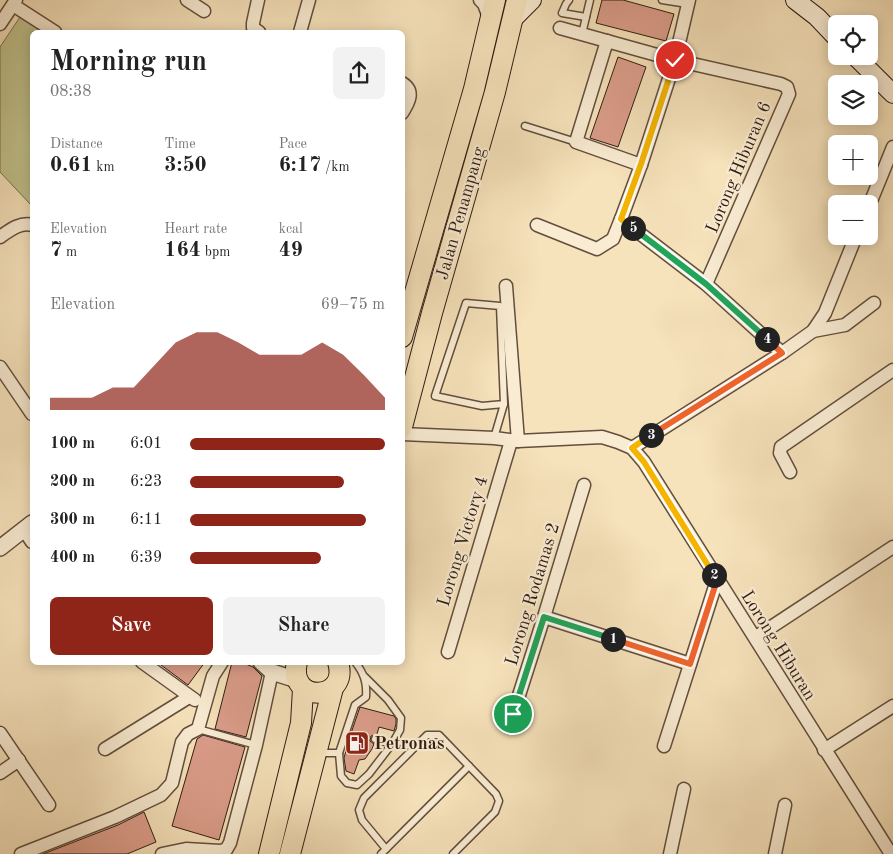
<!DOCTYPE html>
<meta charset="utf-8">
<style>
:root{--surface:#fff;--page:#f2f2f2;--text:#222;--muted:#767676;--accent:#8f2418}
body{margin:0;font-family:"Old Standard TT",serif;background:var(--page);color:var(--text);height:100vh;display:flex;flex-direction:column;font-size:19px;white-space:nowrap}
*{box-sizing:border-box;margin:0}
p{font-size:16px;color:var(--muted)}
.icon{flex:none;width:28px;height:28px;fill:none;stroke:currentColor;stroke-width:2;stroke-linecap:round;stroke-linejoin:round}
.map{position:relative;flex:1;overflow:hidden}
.sheet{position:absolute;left:30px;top:30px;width:375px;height:635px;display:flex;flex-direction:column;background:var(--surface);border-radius:8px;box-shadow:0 2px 12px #0003}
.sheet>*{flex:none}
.tools{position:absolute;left:828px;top:15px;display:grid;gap:10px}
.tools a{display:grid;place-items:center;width:50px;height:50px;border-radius:8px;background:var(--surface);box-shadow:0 2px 12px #0003;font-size:25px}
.pin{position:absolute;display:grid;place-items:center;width:42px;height:42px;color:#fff;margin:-21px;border:2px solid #fff;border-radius:50%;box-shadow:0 1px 5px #0007}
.km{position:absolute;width:25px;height:25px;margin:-12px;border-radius:50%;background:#222;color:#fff;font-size:14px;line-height:25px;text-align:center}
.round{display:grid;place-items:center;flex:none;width:52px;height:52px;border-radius:8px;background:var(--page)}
.summary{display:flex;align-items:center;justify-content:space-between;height:85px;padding:0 20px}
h1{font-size:28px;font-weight:800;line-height:38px}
.stats{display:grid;grid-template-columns:repeat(3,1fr);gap:8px;height:85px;padding:5px 20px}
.stats div{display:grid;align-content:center}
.stats b{font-size:21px;font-weight:800}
.stats small{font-size:14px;font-weight:400}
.stats p{font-size:14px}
.chart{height:140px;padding:10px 20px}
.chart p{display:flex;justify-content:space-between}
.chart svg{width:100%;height:90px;margin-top:5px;fill:var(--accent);opacity:.7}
.action{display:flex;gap:10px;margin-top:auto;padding:10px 20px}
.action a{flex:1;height:58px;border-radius:8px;background:var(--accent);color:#fff;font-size:20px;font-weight:800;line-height:58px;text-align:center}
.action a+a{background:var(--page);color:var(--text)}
ul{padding:0 20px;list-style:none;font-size:16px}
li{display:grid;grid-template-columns:80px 60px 1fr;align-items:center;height:38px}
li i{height:12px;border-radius:6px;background:var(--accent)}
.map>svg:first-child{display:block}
.green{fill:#c1c28d;stroke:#786f50}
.building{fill:#db9d8a;stroke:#301c13}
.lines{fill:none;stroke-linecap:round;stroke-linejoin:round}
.service-casing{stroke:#624e3d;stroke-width:9}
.minor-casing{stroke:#624e3d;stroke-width:15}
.tertiary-casing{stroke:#624e3d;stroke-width:18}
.secondary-casing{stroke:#301c13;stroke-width:20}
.primary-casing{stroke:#301c13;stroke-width:22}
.service{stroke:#f9ecd3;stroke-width:6}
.minor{stroke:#f9ecd3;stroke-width:12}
.tertiary{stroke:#f9ecd3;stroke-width:15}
.secondary{stroke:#f9ecd3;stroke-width:18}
.primary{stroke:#f6e2bb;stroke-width:20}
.split-1-casing{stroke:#fff;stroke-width:10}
.split-2-casing{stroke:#fff;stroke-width:10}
.split-3-casing{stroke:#fff;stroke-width:10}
.split-4-casing{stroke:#fff;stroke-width:10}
.split-5-casing{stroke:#fff;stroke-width:10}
.split-6-casing{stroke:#fff;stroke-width:10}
.split-1{stroke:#22a559;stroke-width:6}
.split-2{stroke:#f0652b;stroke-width:6}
.split-3{stroke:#f5b400;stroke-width:6}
.split-4{stroke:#f0652b;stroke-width:6}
.split-5{stroke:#22a559;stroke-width:6}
.split-6{stroke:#f5b400;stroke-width:6}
.labels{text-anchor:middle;stroke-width:4.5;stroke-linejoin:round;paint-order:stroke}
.street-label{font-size:18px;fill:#301c13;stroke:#f9ecd3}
.poi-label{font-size:18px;font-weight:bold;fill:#301c13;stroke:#f9ecd3;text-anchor:start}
</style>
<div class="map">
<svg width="893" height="854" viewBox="0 0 893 854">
<rect width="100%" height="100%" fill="#f6e2bb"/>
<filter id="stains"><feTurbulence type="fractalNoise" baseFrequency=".004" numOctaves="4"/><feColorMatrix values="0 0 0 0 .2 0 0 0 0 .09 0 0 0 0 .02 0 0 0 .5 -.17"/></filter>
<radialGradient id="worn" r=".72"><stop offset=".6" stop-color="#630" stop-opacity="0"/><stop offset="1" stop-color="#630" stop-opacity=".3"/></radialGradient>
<path class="green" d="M20,17L43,32H32V206L0,172V47Z"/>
<g class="building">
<path d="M602,0H623L674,14L666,41L596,23Z"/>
<path d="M618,57L646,67L618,147L590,138Z"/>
<path d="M157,662H205L188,685Z"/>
<path d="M232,662H241L253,667L262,676L246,737L215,729Z"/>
<path d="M360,707L394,716L396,719V724L394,731L379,727L377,734L371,736L370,741L374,744L372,749L365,759L359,760L354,774L346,771L344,758L349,739Z"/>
<path d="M203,735L245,747L219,840L172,826L197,739Z"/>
<path d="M144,812L156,842L127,854H43L118,825Z"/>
</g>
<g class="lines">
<defs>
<g id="service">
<path d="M569,0L566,4L562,13L586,17"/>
<path d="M662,0L688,4"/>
<path d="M582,34L590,0"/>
<path d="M525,126L576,142"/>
<path d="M466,303L500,306L504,404L482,406L435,396Z"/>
<path d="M494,438L504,404"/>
<path d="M198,729L256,745"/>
<path d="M375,739L392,744"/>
<path d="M320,753H339L355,705L366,697C367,683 364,673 355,662"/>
<path d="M339,753L341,776L347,783L357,785L369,774L392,744L400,730L401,718L388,700L365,677"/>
<path d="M386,849L362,820L359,810L364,798L427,735H439L496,794L499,801L495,812L453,854"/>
<path d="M381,854L469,766"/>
</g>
<g id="minor">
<path d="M187,0L204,11"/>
<path d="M258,0L253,23V28L259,32"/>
<path d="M480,0L484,4L490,20"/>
<path d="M13,5L55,32"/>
<path d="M0,24L16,0"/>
<path d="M560,28L675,60L781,84L787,87L789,94L706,284"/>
<path d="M300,32L309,0"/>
<path d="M607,41L576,142L641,165"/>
<path d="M402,83C415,91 409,102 402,113"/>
<path d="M869,206L893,147"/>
<path d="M621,219L706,284L782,353"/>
<path d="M537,225L597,249L613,239L621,219L641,165L675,60L689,0"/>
<path d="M0,237C10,230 20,222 32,225"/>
<path d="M506,286L518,441"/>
<path d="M813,331L845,325L874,303"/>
<path d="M0,367L32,414"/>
<path d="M402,434L494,438L518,441L602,437L618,442L632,448L644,462L891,854"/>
<path d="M632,448L782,353L813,331L825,313L856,236"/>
<path d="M790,472L780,453L781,447L893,370"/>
<path d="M24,530L32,542"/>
<path d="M544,617L690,664"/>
<path d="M756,637L893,547"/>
<path d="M448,652L511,441"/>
<path d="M142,662L195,700"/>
<path d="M513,714L544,617L584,485"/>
<path d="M0,733L49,805"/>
<path d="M664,746L717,580"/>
<path d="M105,749L189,697"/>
<path d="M824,750L893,706"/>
<path d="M0,773L19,760"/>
<path d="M21,854L115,817L161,795L172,783L182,742L188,734L198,729L213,676L222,662"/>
<path d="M162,854L186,849L220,851L226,850L230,843L256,745L272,672"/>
<path d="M670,854L684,789"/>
<path d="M775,854L785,805"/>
</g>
<g id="tertiary">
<path d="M0,548L32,523"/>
<path d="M261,662L272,672L297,680"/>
</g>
<g id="secondary">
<path d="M795,0L817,17L836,37"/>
<path d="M513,19L532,0"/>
<path d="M855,56L893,94"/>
</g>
<g id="primary">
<path d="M402,337L474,89L495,0"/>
<path d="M402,427L432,313L495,92L517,0"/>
<path d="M297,662C287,704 350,702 338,662"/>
<path d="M269,854L301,723L303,689"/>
<path d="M290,854L333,688"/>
</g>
</defs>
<use href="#service" class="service-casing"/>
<use href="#minor" class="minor-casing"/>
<use href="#tertiary" class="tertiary-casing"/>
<use href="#secondary" class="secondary-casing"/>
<use href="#primary" class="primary-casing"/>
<use href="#service" class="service"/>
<use href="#minor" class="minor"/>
<use href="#tertiary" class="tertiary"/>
<use href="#secondary" class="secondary"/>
<use href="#primary" class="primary"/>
</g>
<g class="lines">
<defs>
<path id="split-1" d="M513,714L544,617L613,639"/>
<path id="split-2" d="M613,639L690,664L717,580L714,575"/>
<path id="split-3" d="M651,435L632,448L644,462L714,575"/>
<path id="split-4" d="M651,435L782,353L767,339"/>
<path id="split-5" d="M633,228L706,284L767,339"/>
<path id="split-6" d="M633,228L621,219L641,164L675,60"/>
</defs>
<use href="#split-1" class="split-1-casing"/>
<use href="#split-2" class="split-2-casing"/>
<use href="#split-3" class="split-3-casing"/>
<use href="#split-4" class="split-4-casing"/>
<use href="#split-5" class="split-5-casing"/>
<use href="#split-6" class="split-6-casing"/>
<use href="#split-1" class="split-1"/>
<use href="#split-2" class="split-2"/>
<use href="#split-3" class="split-3"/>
<use href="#split-4" class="split-4"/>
<use href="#split-5" class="split-5"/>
<use href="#split-6" class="split-6"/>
</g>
<defs>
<symbol id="fuel-square" viewBox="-11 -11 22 22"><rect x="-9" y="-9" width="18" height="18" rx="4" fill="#8f2418" stroke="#f9ecd3"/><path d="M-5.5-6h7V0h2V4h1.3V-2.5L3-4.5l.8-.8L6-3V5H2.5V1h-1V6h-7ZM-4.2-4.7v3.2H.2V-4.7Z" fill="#fff"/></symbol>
</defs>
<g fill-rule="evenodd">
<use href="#fuel-square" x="343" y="729" width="28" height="28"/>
</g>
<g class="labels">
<g class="street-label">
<text transform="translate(738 167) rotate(-67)" y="6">Lorong Hiburan 6</text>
<text transform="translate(460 213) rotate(-74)" y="6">Jalan Penampang</text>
<text transform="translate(462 541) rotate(-73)" y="6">Lorong Victory 4</text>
<text transform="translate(532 594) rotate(-73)" y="6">Lorong Rodamas 2</text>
<text transform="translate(779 645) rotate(58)" y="6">Lorong Hiburan</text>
</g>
<g class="poi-label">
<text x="374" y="749">Petronas</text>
</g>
</g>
<rect width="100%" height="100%" filter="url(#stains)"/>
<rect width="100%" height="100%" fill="url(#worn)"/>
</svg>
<div class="tools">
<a><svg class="icon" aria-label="locate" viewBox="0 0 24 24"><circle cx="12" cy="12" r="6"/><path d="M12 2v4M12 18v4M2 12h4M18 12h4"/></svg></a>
<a><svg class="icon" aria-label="layers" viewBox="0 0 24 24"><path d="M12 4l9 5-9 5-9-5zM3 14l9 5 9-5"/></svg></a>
<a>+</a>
<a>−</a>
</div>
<div class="pin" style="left:513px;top:714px;background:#1e9e55"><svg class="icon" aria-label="arrive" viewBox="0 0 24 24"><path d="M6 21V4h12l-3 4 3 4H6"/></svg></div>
<div class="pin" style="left:675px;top:60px;background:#d93025"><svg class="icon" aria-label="check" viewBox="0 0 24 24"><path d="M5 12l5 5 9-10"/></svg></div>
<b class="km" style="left:613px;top:639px">1</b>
<b class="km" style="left:714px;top:575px">2</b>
<b class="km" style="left:651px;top:435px">3</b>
<b class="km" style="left:767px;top:339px">4</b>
<b class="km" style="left:633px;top:228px">5</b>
<section class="sheet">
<div class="summary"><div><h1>Morning run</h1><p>08:38</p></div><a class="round"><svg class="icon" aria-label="share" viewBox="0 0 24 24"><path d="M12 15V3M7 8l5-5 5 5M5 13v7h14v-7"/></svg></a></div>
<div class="stats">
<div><p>Distance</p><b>0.61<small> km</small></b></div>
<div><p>Time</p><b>3:50</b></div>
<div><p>Pace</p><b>6:17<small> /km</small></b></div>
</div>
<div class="stats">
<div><p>Elevation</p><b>7<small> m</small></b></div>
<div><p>Heart rate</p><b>164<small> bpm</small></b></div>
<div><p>kcal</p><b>49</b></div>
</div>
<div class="chart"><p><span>Elevation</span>69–75 m</p>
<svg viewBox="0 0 160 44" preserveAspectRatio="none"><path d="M0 44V38L10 38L20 38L30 33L40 33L50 22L60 11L70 6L80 6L90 11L100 17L110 17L120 17L130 11L140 17L150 27L160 38V44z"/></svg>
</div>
<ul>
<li><b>100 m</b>6:01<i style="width:100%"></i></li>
<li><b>200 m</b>6:23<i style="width:79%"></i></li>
<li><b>300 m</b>6:11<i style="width:90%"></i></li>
<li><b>400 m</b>6:39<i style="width:67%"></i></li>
</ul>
<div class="action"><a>Save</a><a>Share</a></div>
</section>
</div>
